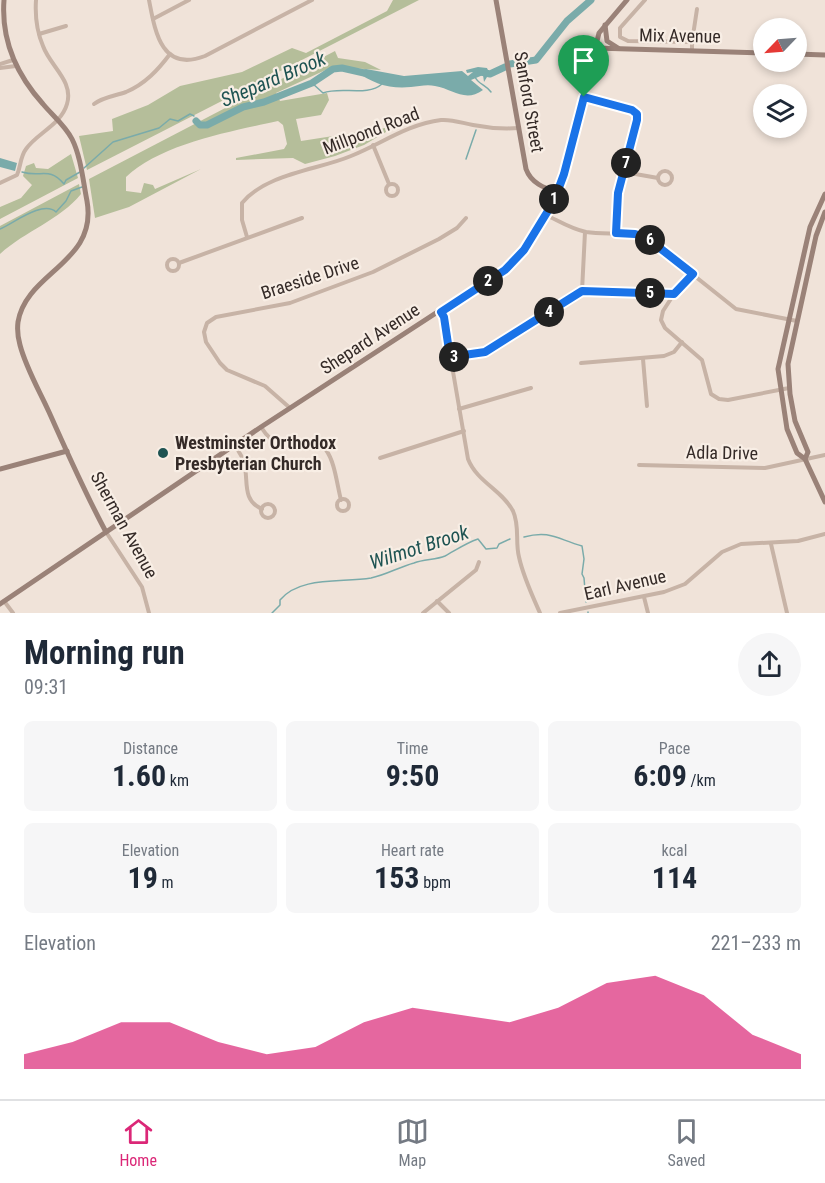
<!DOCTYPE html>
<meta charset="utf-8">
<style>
:root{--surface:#fff;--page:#f6f6f7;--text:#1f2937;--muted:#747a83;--line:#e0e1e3;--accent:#db2777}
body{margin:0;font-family:"Roboto Condensed",sans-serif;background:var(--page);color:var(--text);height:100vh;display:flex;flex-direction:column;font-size:22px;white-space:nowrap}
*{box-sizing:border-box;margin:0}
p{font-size:20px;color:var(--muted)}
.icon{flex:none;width:33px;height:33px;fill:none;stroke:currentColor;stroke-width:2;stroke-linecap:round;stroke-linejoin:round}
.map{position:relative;height:613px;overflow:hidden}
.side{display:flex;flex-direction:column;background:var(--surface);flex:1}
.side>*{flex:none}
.needle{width:39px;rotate:245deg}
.tools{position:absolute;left:753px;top:18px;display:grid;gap:12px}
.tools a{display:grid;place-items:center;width:54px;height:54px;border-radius:50%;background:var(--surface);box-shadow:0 3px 9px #0003;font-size:30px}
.pin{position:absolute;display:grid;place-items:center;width:51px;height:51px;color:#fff;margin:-62px -26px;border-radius:50% 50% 50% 0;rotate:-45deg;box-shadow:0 0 6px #0007}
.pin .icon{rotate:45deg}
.km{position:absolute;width:30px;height:30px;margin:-15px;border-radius:50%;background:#222;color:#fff;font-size:16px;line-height:30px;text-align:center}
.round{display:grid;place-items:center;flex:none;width:63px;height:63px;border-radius:32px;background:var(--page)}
.head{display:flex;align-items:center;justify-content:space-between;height:102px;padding:0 24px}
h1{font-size:33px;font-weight:700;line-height:45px}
.figures{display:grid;grid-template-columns:repeat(3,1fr);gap:9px;height:102px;padding:6px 24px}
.figures div{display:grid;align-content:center;border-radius:9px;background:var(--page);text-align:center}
.figures b{font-size:30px;font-weight:700}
.figures small{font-size:16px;font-weight:400}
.figures p{font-size:16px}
.chart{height:168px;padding:12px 24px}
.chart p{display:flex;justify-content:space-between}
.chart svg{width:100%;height:108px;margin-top:6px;fill:var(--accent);opacity:.7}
.tab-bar{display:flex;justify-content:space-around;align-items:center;height:84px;border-top:2px solid var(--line);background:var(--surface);font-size:16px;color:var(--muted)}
.tab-bar a{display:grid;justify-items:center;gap:3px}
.tab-bar .active{color:var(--accent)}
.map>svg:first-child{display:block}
.green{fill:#b5be9a}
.water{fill:#7aabaa}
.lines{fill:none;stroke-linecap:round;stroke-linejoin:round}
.stream{stroke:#7aabaa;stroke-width:1.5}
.river{stroke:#7aabaa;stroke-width:7}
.street{stroke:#c7b3a6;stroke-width:4}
.secondary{stroke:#9a8278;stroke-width:5}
.route-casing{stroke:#fff;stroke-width:12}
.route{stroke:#1a73e8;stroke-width:8}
.poi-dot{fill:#1e5352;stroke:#f8eee5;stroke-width:2}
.labels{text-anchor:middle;stroke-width:4.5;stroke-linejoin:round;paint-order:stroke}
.street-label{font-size:18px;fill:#342a27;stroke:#f8eee5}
.poi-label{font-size:18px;font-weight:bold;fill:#342a27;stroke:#f8eee5;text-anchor:start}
.water-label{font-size:20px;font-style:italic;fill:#1e5352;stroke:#f8eee5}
</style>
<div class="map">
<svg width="825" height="613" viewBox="0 0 825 613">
<rect width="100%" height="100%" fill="#f0e3d9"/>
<g class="green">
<path d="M393,0H419L87,170L79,136L113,131L112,119L148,105L180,86L242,72L292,48L306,53L387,11Z"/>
<path d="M335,51L338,58L365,62L381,70L332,67L276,93L280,101L327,93L329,100L321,115L296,119L301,141L385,128L386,132L364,145L335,156L305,164L293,158L236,160V158L284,149L287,144L283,125L278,121C232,131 160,144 126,177V191L141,193L144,183L153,185L155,189L201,169L129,207L95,218L89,179Z"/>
<path d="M71,154L78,178L0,219V207L21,198L32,185L23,176L26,166L34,163L36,168L48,169Z"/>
<path d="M79,184L81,194C60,220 25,231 0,254V226Z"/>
</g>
<g class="water">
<path d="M478,67L487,68L490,75L487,77L484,82L483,75L471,80L483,90C465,103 453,89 435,86C428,84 419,86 411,87C389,89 374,84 355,71L366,69L404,76L462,71L468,76L473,72L467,73L466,70Z"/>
<path d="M0,158L17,163L15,171L0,167Z"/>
</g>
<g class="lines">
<g class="stream">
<path d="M475,77C478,84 486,85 491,92"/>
<path d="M312,83L323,93C341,86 367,97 382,84"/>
<path d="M466,159L476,130"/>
<path d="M84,168L113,142L159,128L170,119L178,121L190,114L194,116"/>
<path d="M22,172C41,178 49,166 64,184L66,180L80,172"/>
<path d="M0,229C14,223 43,200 56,212L66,201L71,191L82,187"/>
<path d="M524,537C550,530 557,539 582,546L584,559L582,574L584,578L586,602"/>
<path d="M588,612V613"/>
<path d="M272,613L280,605V600C300,576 341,583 371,578C386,575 399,567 414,563C424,559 436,560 445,556C456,550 466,543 478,539L486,549L497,548L499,544L510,539"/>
</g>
<g class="river">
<path d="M510,64L536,60L567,21L591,0"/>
<path d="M481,72L490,74L505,67"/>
<path d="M196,121L200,125H207L243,107L264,102L312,83L333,69L342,68L364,73"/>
</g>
<g class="street">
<path d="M149,0C155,31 161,73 205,56L312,0"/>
<path d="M645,0L620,28V37L628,41L692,42V51"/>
<path d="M153,19L189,0"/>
<path d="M39,34L66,26"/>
<path d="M692,42L697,9"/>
<path d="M0,64L13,60"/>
<path d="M0,68L16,66"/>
<path d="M584,97L632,110L637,114V120L618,193L616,233"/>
<path d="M94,104C103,97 115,96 126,92C145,84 158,70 170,54"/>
<path d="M373,145L389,184"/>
<circle cx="665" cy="178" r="7"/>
<path d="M624,172L658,178"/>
<path d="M0,183L17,175C21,166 20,157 26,149C37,133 61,125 67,104C74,81 50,66 43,46C37,32 35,15 36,0"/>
<circle cx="392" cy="190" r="6"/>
<path d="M546,215C559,221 571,229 586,232C606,235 627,231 647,238L736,309L797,321"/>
<path d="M247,237L242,220V203C267,173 318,170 351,156C381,144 408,124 441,120C452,119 462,123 473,125C488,128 504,129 519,128"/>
<circle cx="173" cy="265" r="6"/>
<path d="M179,263L302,218"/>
<path d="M693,275L674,294L663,311L661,320L665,328L702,360L711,394L719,399L728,400L789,388"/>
<path d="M582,291L674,294"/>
<path d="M441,312L445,325L468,459C477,482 502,490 513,511C520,526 515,542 519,557C523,576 532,595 540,613"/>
<path d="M450,358L485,352L582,291L585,232"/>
<path d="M643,359L647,406"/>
<path d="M581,363L664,356L674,352L682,342"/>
<path d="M290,408L265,386L227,370L220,363L206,342L204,332L207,323L216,317L290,303L373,272L439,239L457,228L466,218"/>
<path d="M459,409L531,388"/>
<path d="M261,427C286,467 307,426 326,450C335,462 337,485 341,500"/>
<path d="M235,445C238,451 242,456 244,462C249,480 241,500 262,509"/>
<path d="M380,458L464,431"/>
<path d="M639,465L765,468L825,455"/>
<circle cx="343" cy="505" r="6"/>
<circle cx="268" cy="511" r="7"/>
<path d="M106,532L142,587L149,613"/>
<path d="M771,544L787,613"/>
<path d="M644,597L648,613"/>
<path d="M4,601L13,613"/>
<path d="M437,601L449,613"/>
<path d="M423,613L476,570L479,562"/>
<path d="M560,613L664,592L685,584L722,552L741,544L798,541L825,534"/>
</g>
<g class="secondary">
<path d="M4,0C1,40 16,74 43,104C52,115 65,125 72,139C81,157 83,181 87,201C98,263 26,272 18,322C17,330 18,338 20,345C26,368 39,390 49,412C67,452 85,493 106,532"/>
<path d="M496,0L526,169C531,183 544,188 557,192"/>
<path d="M605,25L607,41L618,48"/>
<path d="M595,48L764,53"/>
<path d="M796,54L825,55"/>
<path d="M825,194L810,227L778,369L787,429L797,453L805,459L825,502"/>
<path d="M805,459L808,452L795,421L790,394L788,364L816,236L825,212"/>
<path d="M0,469L67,451"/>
<path d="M0,604L261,427L511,264L529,242L553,201L564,174L599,33L627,0"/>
</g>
</g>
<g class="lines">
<defs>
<path id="route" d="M584,97L632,110L637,114V120L618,193L616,233L635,234L647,238L693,274L674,294L582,291L485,352L450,357L444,317L441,312L505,270L524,250L554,201L564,174Z"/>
</defs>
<use href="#route" class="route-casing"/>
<use href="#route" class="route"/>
</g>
<circle class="poi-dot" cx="163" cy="453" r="6"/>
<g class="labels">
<g class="street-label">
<text transform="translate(680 36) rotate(1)" y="6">Mix Avenue</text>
<text transform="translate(529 102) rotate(80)" y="6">Sanford Street</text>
<text transform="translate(371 131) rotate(-21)" y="6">Millpond Road</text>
<text transform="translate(310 278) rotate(-18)" y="6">Braeside Drive</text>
<text transform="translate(370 339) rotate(-33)" y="6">Shepard Avenue</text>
<text transform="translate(722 453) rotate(1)" y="6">Adla Drive</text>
<text transform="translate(124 525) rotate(61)" y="6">Sherman Avenue</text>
<text transform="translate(625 585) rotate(-13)" y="6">Earl Avenue</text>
</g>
<g class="poi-label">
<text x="175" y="449">Westminster Orthodox<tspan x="175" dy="21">Presbyterian Church</tspan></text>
</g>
<g class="water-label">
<text transform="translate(273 79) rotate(-23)" y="7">Shepard Brook</text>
<text transform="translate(419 547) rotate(-18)" y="7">Wilmot Brook</text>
</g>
</g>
</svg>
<div class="tools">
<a><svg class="needle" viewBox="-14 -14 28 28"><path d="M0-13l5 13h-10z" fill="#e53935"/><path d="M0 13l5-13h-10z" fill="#747a83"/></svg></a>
<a><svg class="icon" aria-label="layers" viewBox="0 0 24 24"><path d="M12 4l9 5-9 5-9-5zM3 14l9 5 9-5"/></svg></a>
</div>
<div class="pin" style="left:584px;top:97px;background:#1e9e55"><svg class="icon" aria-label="arrive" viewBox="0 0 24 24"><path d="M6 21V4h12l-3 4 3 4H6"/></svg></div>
<b class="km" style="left:554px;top:199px">1</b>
<b class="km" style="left:488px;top:281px">2</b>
<b class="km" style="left:454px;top:357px">3</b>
<b class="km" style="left:549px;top:312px">4</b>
<b class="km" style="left:650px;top:293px">5</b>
<b class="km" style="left:650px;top:240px">6</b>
<b class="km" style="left:626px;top:163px">7</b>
</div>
<section class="side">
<div class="head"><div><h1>Morning run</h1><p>09:31</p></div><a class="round"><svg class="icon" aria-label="share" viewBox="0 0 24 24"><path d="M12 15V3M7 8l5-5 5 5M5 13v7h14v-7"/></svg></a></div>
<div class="figures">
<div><p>Distance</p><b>1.60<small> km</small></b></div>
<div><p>Time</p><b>9:50</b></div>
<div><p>Pace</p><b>6:09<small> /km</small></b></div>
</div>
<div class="figures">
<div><p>Elevation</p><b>19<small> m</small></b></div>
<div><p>Heart rate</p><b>153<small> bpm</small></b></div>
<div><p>kcal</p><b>114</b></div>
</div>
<div class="chart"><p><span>Elevation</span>221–233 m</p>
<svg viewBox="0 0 160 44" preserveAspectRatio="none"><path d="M0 44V38L10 33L20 25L30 25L40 33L50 38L60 35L70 25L80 19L90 22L100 25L110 19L120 9L130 6L140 14L150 30L160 38V44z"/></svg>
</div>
</section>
<nav class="tab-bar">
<a class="active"><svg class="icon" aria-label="home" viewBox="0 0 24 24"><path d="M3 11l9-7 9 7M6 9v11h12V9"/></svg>Home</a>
<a><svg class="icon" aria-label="map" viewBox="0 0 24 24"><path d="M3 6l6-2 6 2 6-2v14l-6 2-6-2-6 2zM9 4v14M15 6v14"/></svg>Map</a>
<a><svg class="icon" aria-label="saved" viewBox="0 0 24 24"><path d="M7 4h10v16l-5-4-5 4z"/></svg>Saved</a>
</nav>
